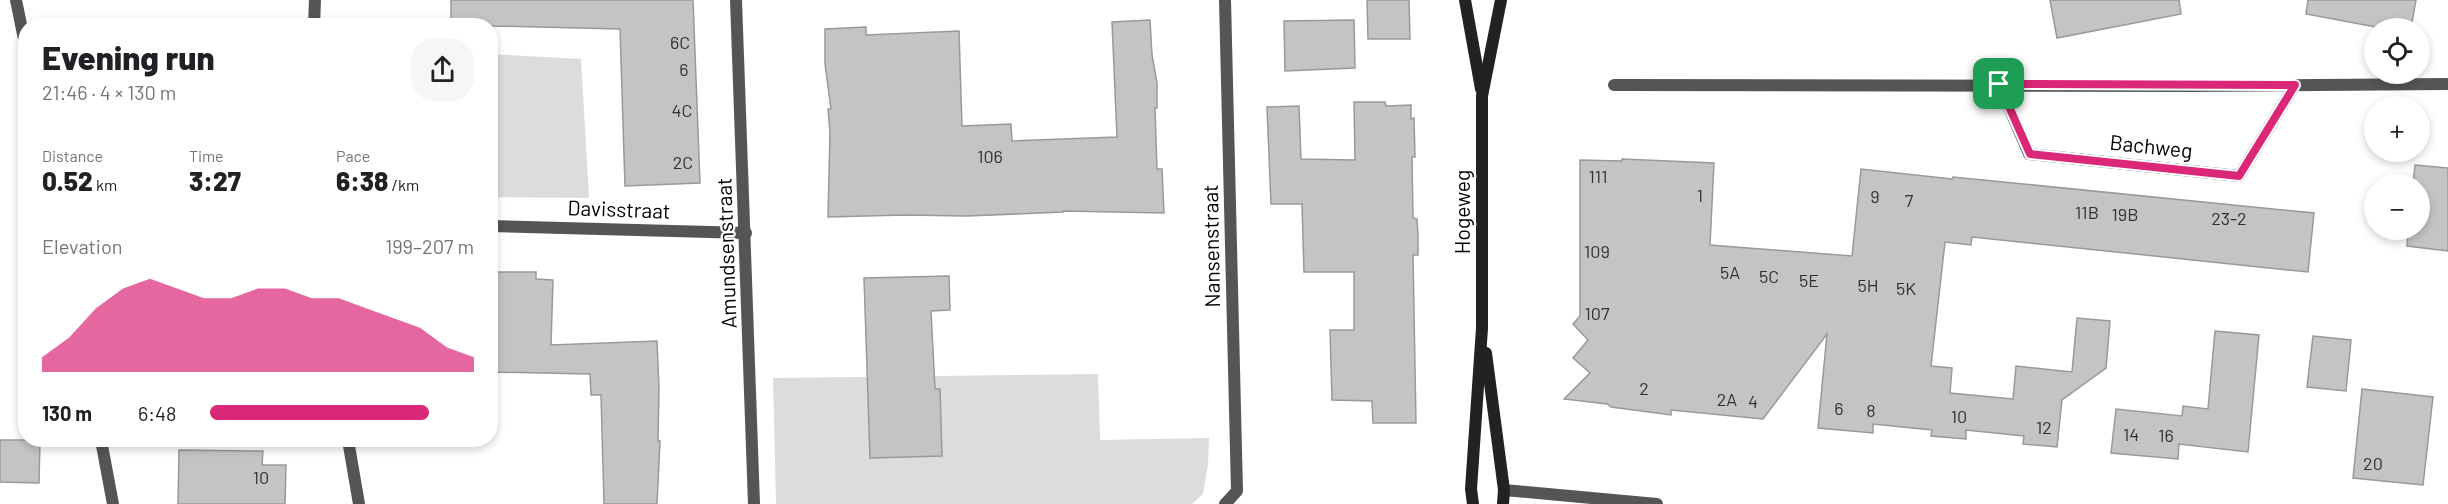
<!DOCTYPE html>
<meta charset="utf-8">
<style>
:root{--surface:#fff;--page:#f6f6f6;--text:#202124;--muted:#757577;--accent:#db2777}
body{margin:0;font-family:Barlow,sans-serif;background:var(--page);color:var(--text);height:100vh;display:flex;flex-direction:column;font-size:22px;white-space:nowrap}
*{box-sizing:border-box;margin:0}
p{font-size:20px;color:var(--muted)}
.icon{flex:none;width:33px;height:33px;fill:none;stroke:currentColor;stroke-width:2;stroke-linecap:round;stroke-linejoin:round}
.map{position:relative;flex:1;overflow:hidden}
.side{position:absolute;left:18px;top:18px;width:480px;height:429px;display:flex;flex-direction:column;background:var(--surface);border-radius:24px;box-shadow:0 3px 9px #0003}
.side>*{flex:none}
.controls{position:absolute;left:2364px;top:18px;display:grid;gap:12px}
.controls a{display:grid;place-items:center;width:66px;height:66px;border-radius:50%;background:var(--surface);box-shadow:0 3px 9px #0003;font-size:30px}
.pin{position:absolute;display:grid;place-items:center;width:51px;height:51px;color:#fff;margin:-26px;border-radius:12px;box-shadow:0 3px 9px #0006}
.round{display:grid;place-items:center;flex:none;width:63px;height:63px;border-radius:24px;background:var(--page)}
.summary{display:flex;align-items:center;justify-content:space-between;height:102px;padding:0 24px}
h1{font-size:33px;font-weight:800;line-height:45px}
.figures{display:grid;grid-template-columns:repeat(3,1fr);gap:9px;height:102px;padding:6px 24px}
.figures div{display:grid;align-content:center}
.figures b{font-size:26px;font-weight:800}
.figures small{font-size:16px;font-weight:400}
.figures p{font-size:16px}
.chart{height:168px;padding:12px 24px}
.chart p{display:flex;justify-content:space-between}
.chart svg{width:100%;height:108px;margin-top:6px;fill:var(--accent);opacity:.7}
ul{padding:0 24px;list-style:none;font-size:20px}
li{display:grid;grid-template-columns:96px 72px 1fr;align-items:center;height:45px}
li i{height:15px;border-radius:8px;background:var(--accent)}
.map>svg:first-child{display:block}
.green{fill:#dcdcdc}
.building{fill:#c4c4c4;stroke:#999;stroke-width:1.5}
.lines{fill:none;stroke-linecap:round;stroke-linejoin:round}
.minor{stroke:#555;stroke-width:12}
.secondary{stroke:#222;stroke-width:12}
.route-casing{stroke:#fff;stroke-width:12}
.route{stroke:#db2777;stroke-width:8}
.labels{text-anchor:middle;stroke-width:4.5;stroke-linejoin:round;paint-order:stroke}
.number-label{font-size:18px;fill:#313131}
.street-label{font-size:21px;fill:#000;stroke:#fff}
</style>
<div class="map">
<svg width="2448" height="504" viewBox="0 0 2448 504">
<rect width="100%" height="100%" fill="#fff"/>
<g class="green">
<path d="M490,54L581,59L589,198L491,197Z"/>
<path d="M1098,374L1100,440L1209,438L1208,464L1203,494L1192,504H776L773,378Z"/>
</g>
<g class="building">
<path d="M451,0H693L700,183L625,186L620,29L451,25Z"/>
<path d="M1367,0H1409L1410,39H1368Z"/>
<path d="M2050,0H2179L2181,14L2057,38Z"/>
<path d="M2308,0H2416L2411,28H2381L2306,14Z"/>
<path d="M1150,20L1152,55L1157,83V108H1155L1157,169H1162L1164,213L1063,211V212L967,216L905,215L828,217L830,132L828,109H831L825,64V29L866,27V35L959,31L962,126L1011,124L1012,141L1117,137L1112,22Z"/>
<path d="M1354,20L1355,68L1285,71L1284,21Z"/>
<path d="M1354,102H1385L1386,106L1411,105V119L1414,118L1415,157H1412L1413,218L1417,219L1418,236V255H1413L1416,423H1373L1372,401L1332,400L1330,330H1354V272H1304L1302,204H1271L1267,107L1299,106L1301,159L1355,160Z"/>
<path d="M1622,159L1714,163L1710,245L1852,256L1861,169L1952,179L1953,177L2314,213L2308,272L1972,237L1971,245L1945,242L1931,366L1952,368L1950,393L2013,399L2016,366L2072,372L2077,318L2110,321L2106,368L2062,400L2057,447L2023,444L2024,436L1966,430V439L1931,436L1932,430L1873,424V433L1818,428L1827,334L1763,419L1671,410V415L1611,407L1607,404L1564,399L1590,373L1573,358L1588,340L1573,324L1580,316V160L1622,161Z"/>
<path d="M2415,165L2448,168V251L2407,246L2408,230H2420V184H2413Z"/>
<path d="M490,272H536V279L553,280L551,345L657,341L659,388L658,441H660L657,504H604L601,395H591L590,374L490,372Z"/>
<path d="M949,276L950,310L931,311L935,389H940L942,456L870,458L864,278Z"/>
<path d="M2215,331L2259,335L2248,452L2179,444L2178,459L2111,453L2116,409L2182,416L2183,406L2208,409Z"/>
<path d="M2313,336L2351,340L2346,391L2307,387Z"/>
<path d="M2362,389L2433,397L2423,485L2353,478Z"/>
<path d="M0,440H40L39,483L0,482Z"/>
<path d="M179,450L263,451L262,465H286L285,504H178Z"/>
</g>
<g class="lines">
<g class="minor">
<path d="M16,0L26,49"/>
<path d="M736,0L754,504"/>
<path d="M1225,0L1237,491L1225,504"/>
<path d="M314,26L315,0"/>
<path d="M1999,84L2029,154L2239,176L2295,85"/>
<path d="M1614,85L2191,86L2448,84"/>
<path d="M490,226L746,233"/>
<path d="M101,440L113,504"/>
<path d="M348,440L359,504"/>
<path d="M1504,490L1657,504"/>
</g>
<g class="secondary">
<path d="M1465,0L1481,89"/>
<path d="M1486,353L1504,490L1503,504"/>
<path d="M1473,504L1471,489L1482,328V96L1501,0"/>
</g>
</g>
<g class="lines">
<defs>
<path id="route" d="M1999,84L2295,85L2239,176L2030,154Z"/>
</defs>
<use href="#route" class="route-casing"/>
<use href="#route" class="route"/>
</g>
<g class="labels">
<g class="number-label">
<text x="680" y="49">6C</text>
<text x="684" y="76">6</text>
<text x="682" y="117">4C</text>
<text x="990" y="163">106</text>
<text x="683" y="169">2C</text>
<text x="1598" y="183">111</text>
<text x="1700" y="202">1</text>
<text x="1875" y="203">9</text>
<text x="1909" y="207">7</text>
<text x="2087" y="219">11B</text>
<text x="2125" y="221">19B</text>
<text x="2229" y="225">23-2</text>
<text x="1597" y="258">109</text>
<text x="1730" y="279">5A</text>
<text x="1769" y="283">5C</text>
<text x="1809" y="287">5E</text>
<text x="1868" y="292">5H</text>
<text x="1906" y="295">5K</text>
<text x="1597" y="320">107</text>
<text x="1644" y="395">2</text>
<text x="1727" y="406">2A</text>
<text x="1753" y="408">4</text>
<text x="1839" y="415">6</text>
<text x="1871" y="417">8</text>
<text x="1959" y="423">10</text>
<text x="2044" y="434">12</text>
<text x="2131" y="441">14</text>
<text x="2166" y="442">16</text>
<text x="2373" y="470">20</text>
<text x="261" y="484">10</text>
</g>
<g class="street-label">
<text transform="translate(2151 147) rotate(6)" y="7">Bachweg</text>
<text transform="translate(619 210) rotate(2)" y="7">Davisstraat</text>
<text transform="translate(1463 212) rotate(-90)" y="7">Hogeweg</text>
<text transform="translate(1212 246) rotate(-91)" y="7">Nansenstraat</text>
<text transform="translate(727 253) rotate(-92)" y="7">Amundsenstraat</text>
</g>
</g>
</svg>
<div class="controls">
<a><svg class="icon" aria-label="locate" viewBox="0 0 24 24"><circle cx="12" cy="12" r="6"/><path d="M12 2v4M12 18v4M2 12h4M18 12h4"/></svg></a>
<a>+</a>
<a>−</a>
</div>
<div class="pin" style="left:1999px;top:84px;background:#1e9e55"><svg class="icon" aria-label="arrive" viewBox="0 0 24 24"><path d="M6 21V4h12l-3 4 3 4H6"/></svg></div>
<section class="side">
<div class="summary"><div><h1>Evening run</h1><p>21:46 · 4 × 130 m</p></div><a class="round"><svg class="icon" aria-label="share" viewBox="0 0 24 24"><path d="M12 15V3M7 8l5-5 5 5M5 13v7h14v-7"/></svg></a></div>
<div class="figures">
<div><p>Distance</p><b>0.52<small> km</small></b></div>
<div><p>Time</p><b>3:27</b></div>
<div><p>Pace</p><b>6:38<small> /km</small></b></div>
</div>
<div class="chart"><p><span>Elevation</span>199–207 m</p>
<svg viewBox="0 0 160 44" preserveAspectRatio="none"><path d="M0 44V38L10 30L20 18L30 10L40 6L50 10L60 14L70 14L80 10L90 10L100 14L110 14L120 18L130 22L140 26L150 34L160 38V44z"/></svg>
</div>
<ul>
<li><b>130 m</b>6:48<i style="width:83%"></i></li>
</ul>
</section>
</div>
